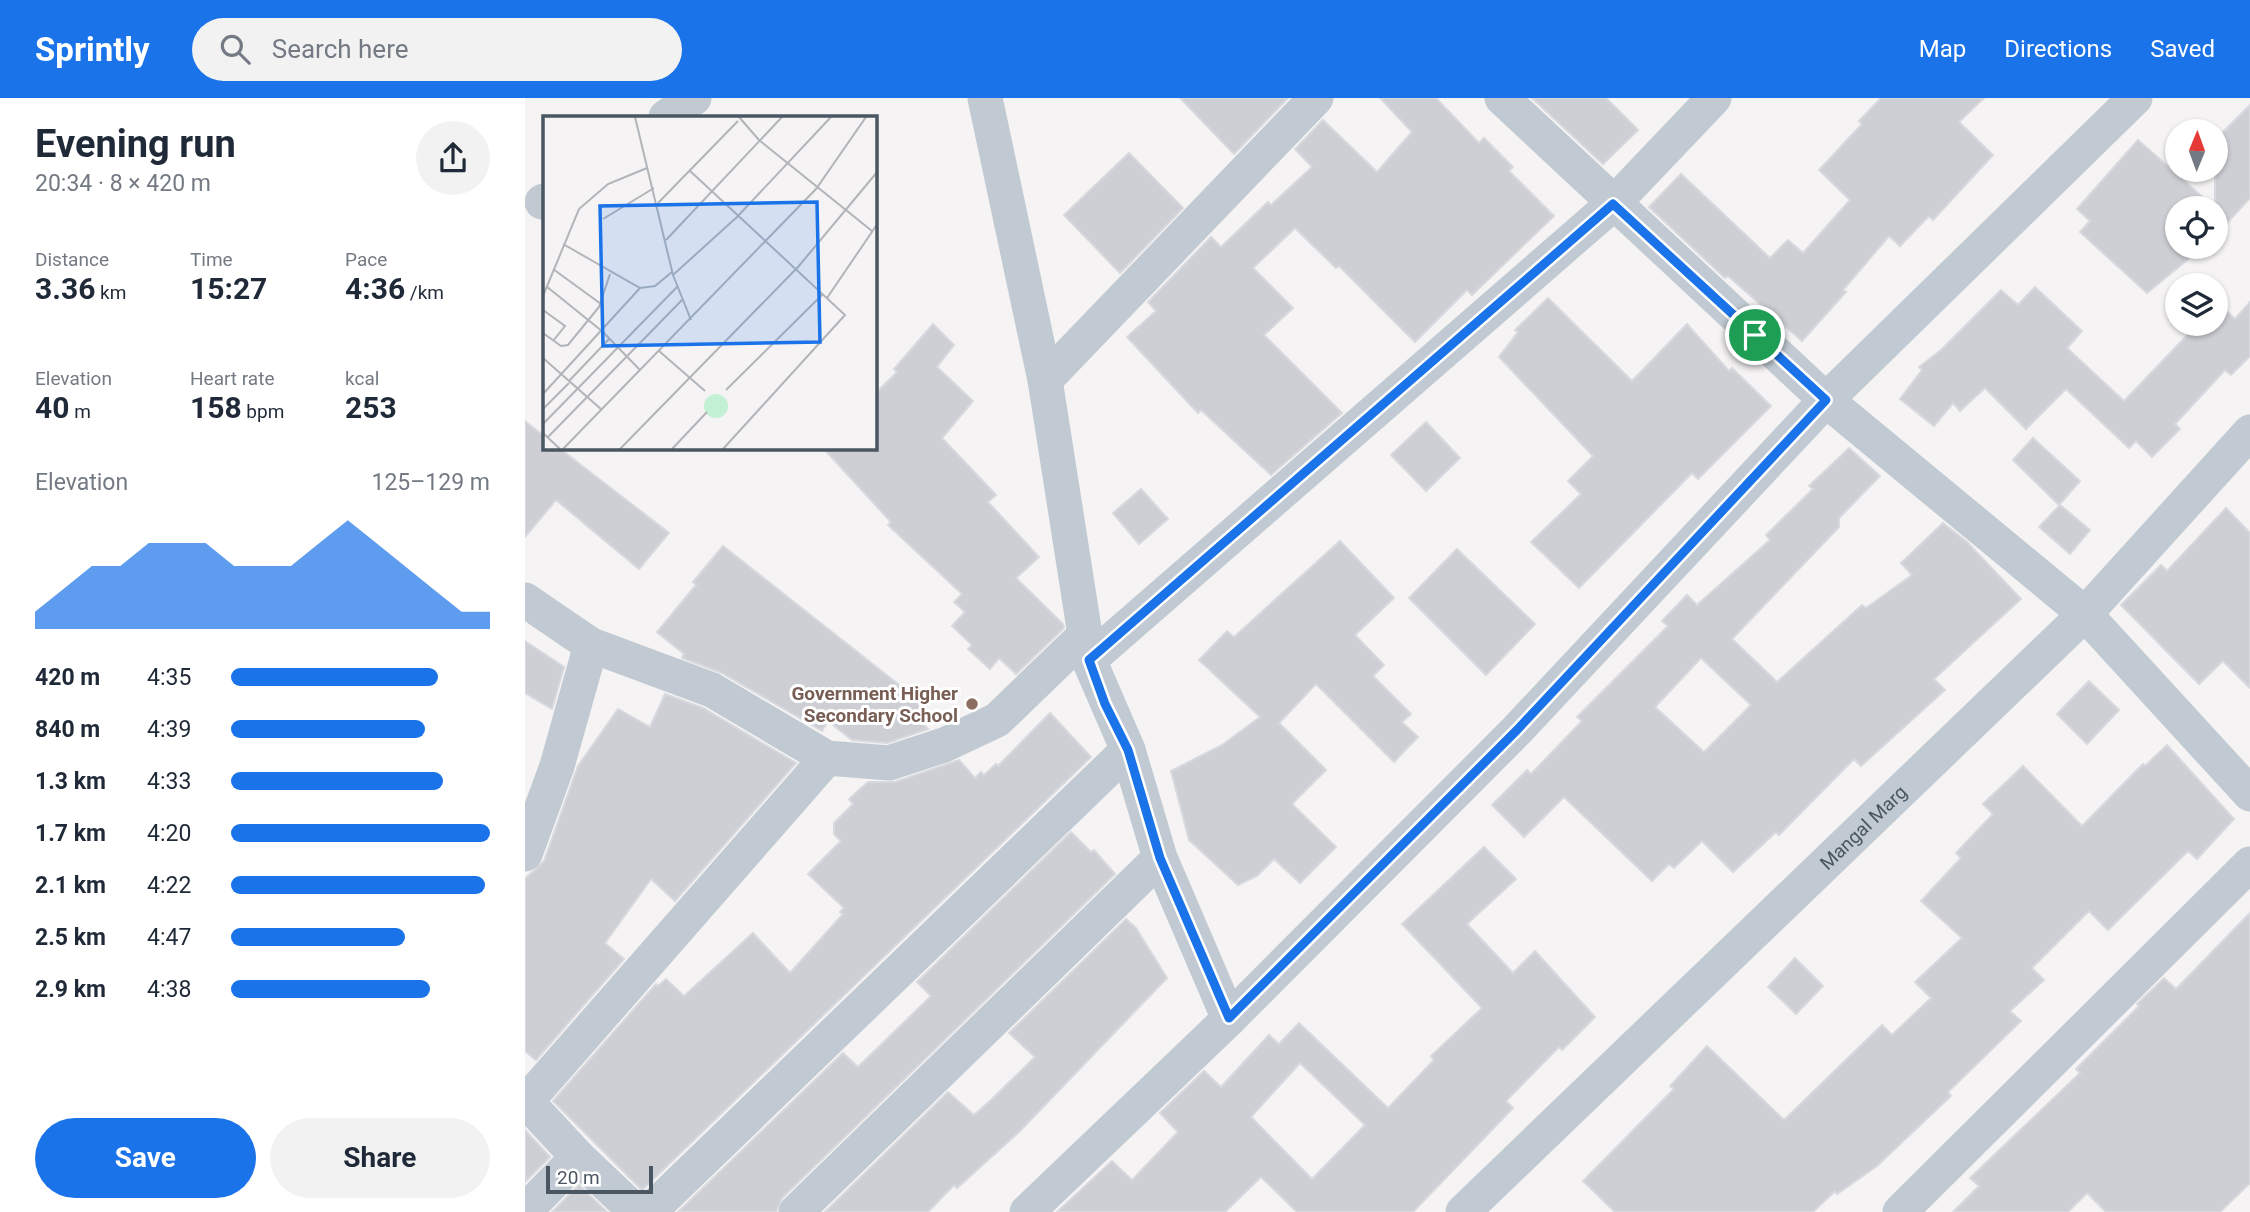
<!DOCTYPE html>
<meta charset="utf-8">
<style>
:root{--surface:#fff;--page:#f2f2f3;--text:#1f2937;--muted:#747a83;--accent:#1a73e8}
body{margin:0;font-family:Roboto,sans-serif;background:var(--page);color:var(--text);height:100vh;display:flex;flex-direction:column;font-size:26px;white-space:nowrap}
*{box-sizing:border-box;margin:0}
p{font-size:23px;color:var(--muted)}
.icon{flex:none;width:38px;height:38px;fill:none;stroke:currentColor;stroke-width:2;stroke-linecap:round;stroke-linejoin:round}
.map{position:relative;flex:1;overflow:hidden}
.drawer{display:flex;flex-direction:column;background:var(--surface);width:525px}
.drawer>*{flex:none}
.needle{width:46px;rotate:1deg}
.buttons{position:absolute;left:1640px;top:21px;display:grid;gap:14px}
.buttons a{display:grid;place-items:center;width:63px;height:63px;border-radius:50%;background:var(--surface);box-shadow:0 2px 5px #0004;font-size:35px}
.scale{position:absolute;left:21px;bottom:18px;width:107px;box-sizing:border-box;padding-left:7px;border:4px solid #4a5661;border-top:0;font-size:19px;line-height:24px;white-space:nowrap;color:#4a5661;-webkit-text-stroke:5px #fff;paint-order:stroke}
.pin{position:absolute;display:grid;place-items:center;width:60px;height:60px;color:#fff;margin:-30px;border:4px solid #fff;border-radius:50%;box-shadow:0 2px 7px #0007}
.round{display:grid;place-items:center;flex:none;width:74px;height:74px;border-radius:37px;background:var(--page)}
.overview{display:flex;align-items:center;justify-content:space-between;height:119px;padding:0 35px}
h1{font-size:38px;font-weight:700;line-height:52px}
.metrics{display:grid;grid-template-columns:repeat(3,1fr);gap:10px;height:119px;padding:7px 35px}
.metrics div{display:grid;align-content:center}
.metrics b{font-size:30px;font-weight:700}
.metrics small{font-size:19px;font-weight:400}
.metrics p{font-size:19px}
.chart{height:196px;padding:14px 35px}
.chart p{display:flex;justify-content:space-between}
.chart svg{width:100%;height:126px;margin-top:7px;fill:var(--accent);opacity:.7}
.cta{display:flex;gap:14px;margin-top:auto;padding:14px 35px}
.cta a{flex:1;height:80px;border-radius:42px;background:var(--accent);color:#fff;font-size:28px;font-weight:700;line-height:80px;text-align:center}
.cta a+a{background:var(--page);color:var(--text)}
ul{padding:0 35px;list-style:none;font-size:23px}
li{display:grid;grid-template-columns:112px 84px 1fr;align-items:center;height:52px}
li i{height:18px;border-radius:9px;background:var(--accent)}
header{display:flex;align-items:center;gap:42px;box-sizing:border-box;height:98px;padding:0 35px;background:var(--accent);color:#fff}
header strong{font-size:33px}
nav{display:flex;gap:38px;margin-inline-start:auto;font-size:24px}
.search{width:490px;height:63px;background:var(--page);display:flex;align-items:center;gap:18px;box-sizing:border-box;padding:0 24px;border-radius:38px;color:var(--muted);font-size:26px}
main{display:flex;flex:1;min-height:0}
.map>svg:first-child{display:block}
.building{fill:#cdcfd5;stroke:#d7d9de;stroke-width:2;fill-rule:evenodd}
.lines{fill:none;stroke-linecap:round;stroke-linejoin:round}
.minor{stroke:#c1cad2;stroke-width:35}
.route-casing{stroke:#fff;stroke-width:14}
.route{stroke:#1a73e8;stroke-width:9}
.education-dot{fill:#8d6e63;stroke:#fff;stroke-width:2.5}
.labels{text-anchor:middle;stroke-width:6;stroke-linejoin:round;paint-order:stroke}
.education-label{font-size:19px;font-weight:bold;fill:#785e54;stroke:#fff;text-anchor:end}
.street-label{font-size:19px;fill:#4a5661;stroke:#fff}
.inset-road{fill:none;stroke:#b1b4b9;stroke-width:2}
.view{fill:#1a73e8;fill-opacity:0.15;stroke:#1a73e8;stroke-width:3.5}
.inset-edge{fill:none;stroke:#4a5661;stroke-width:3.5}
</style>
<header>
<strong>Sprintly</strong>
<div class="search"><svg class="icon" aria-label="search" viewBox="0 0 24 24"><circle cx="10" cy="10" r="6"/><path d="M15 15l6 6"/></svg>Search here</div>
<nav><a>Map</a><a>Directions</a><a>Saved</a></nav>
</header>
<main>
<section class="drawer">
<div class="overview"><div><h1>Evening run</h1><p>20:34 · 8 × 420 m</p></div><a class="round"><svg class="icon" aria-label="share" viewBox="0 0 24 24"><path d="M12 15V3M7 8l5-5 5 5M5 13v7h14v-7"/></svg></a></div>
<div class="metrics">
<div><p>Distance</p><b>3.36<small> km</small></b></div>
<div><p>Time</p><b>15:27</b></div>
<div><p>Pace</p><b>4:36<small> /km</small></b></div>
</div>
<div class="metrics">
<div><p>Elevation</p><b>40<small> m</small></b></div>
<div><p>Heart rate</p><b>158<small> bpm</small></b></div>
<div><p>kcal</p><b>253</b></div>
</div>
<div class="chart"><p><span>Elevation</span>125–129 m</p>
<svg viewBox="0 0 160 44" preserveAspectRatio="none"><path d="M0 44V38L10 30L20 22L30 22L40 14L50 14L60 14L70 22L80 22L90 22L100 14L110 6L120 14L130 22L140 30L150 38L160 38V44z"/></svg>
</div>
<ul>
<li><b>420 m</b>4:35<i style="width:80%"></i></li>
<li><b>840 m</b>4:39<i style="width:75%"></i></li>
<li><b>1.3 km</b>4:33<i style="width:82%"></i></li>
<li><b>1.7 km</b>4:20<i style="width:100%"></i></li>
<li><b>2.1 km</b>4:22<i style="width:98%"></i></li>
<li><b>2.5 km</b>4:47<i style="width:67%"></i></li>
<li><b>2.9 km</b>4:38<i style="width:77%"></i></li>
</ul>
<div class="cta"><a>Save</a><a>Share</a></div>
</section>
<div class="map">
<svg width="1725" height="1114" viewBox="0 0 1725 1114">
<rect width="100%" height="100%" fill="#f5f3f3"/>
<g class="building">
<path d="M655,0H763L709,56Z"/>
<path d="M855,0H911L954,45L959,40L988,69L984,73L1029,118L947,197L942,192L890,244L814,168L811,170L770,130L728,170L768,210L739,237L817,315L746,377L676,312L673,315L602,239L631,213L623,204L686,139L696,149L743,104L746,107L787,69L770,51L798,22L852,74L887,34Z"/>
<path d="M1007,0H1081L1113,32L1078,66Z"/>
<path d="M1356,0H1459L1434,24L1468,57L1408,122L1404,118L1375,148L1364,138L1318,192L1321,194L1277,243L1203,178L1200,180L1124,109L1156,76L1245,160L1263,142L1278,155L1325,102L1294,72L1337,26L1334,23Z"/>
<path d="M1725,7V100L1690,138V42Z"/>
<path d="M1613,42L1690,110H1652V149H1678L1622,195L1555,134L1565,123L1552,111Z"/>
<path d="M604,55L658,110L595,175L539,117Z"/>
<path d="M1510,189L1557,233L1542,250L1599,303L1673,226H1690V202L1710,221L1725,204V258L1706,277L1700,272L1650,326L1655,331L1627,359L1611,343L1604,350L1541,291L1501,331L1460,290L1435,313L1428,305L1409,328L1375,301L1397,272L1394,269L1416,252L1476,192L1493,207Z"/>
<path d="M1023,200L1107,283L1162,226L1204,273L1207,270L1246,308L1173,381L1167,375L1054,490L1006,444L1056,396L1043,383L1068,358L974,259L993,234L990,232Z"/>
<path d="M408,226L429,247L412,269L448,303L417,340L471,397L463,404L514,459L491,480L538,526L539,530L491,576L474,560L465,571L443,551L447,547L427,528L440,514L429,504L437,496L363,427L366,424L298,350H350V296L372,274L369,271Z"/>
<path d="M0,323L19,338V350H34L144,435L114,471L31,402L0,439Z"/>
<path d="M901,324L935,360L901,393L866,357Z"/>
<path d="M1508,340L1555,383L1534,407L1488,362Z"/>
<path d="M1324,350L1355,378L1314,420V429L1207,541L1252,584L1337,507L1341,510L1387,477L1376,465L1418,425L1442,444L1496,501L1409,581L1420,592L1336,668L1329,661L1254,737L1251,734L1208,774L1177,743L1149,770L1144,766L1127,783L1039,699L999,739L967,707L1002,672L1006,676L1057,623L1052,619L1143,528L1137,523L1162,497L1172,507L1245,442L1241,437L1288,391L1284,388ZM1176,560L1226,607L1179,654L1130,609Z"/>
<path d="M616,391L643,421L614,446L588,415Z"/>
<path d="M1535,407L1565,432L1545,456L1514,429Z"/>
<path d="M1701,410L1725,435V590L1698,563L1674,586L1596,507L1636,467L1642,473Z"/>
<path d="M815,443L869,500L830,537L859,567L848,578L886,616L877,624L893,639L869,664L791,586L754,625L801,672L767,706L811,749L775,785L749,761L732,778L713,787L664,742L646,673L697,647L735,619L674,562L702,533L709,539Z"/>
<path d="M198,448L402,609L393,620L403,631L362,645L327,642L303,623L297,633L197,575L157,560L159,556L132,534L171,487L168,484Z"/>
<path d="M932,451L1010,526L961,577L884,500Z"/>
<path d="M0,543L39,569L27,611L0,595Z"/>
<path d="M1564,583L1594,612L1562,646L1532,616Z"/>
<path d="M140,596L178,610L271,665L150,803L126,781L80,845L99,861L11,962L0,953V781L19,763L53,668L93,611L125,629Z"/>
<path d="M525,615L566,659L117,1092L28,1003L131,886L133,888L141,881L159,898L228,835L265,875L318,816L315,814L319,810L283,776L316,743L309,736V725L328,706L324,701L343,684H370L434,662L450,680L456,674L459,677L471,666L473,668Z"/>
<path d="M1642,647L1709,721L1672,761L1663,753L1583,832L1564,813L1507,870L1519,882L1485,913L1496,923L1423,994L1426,998L1352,1068L1312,1096L1310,1093L1288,1114H1090L1058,1083L1149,991L1145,988L1182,948L1259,1022L1357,927L1367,937L1406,900L1390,884L1437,840L1396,803L1436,760L1431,755L1468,716L1458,706L1498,668L1557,728L1618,666L1620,668Z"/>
<path d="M546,734L566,754L569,752L590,776L257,1100L251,1114H153L318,955L333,969L406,898L392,884Z"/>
<path d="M959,749L991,781L942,826L988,875L1010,853L1070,919L1037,952L1034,949L981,1003L988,1010L888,1114H772L736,1079L700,1114H532L587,1063L607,1082L653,1034L635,1015L679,973L696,989L744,937L754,946L774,925L863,1010L909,962L906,958L957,910L877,826ZM775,965L840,1027L787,1081L726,1019Z"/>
<path d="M1725,815V1085L1695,1114H1581L1562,1095L1543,1114H1428L1454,1088L1445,1080L1555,975L1551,971L1614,908L1612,906L1639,880L1651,891Z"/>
<path d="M601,821L611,830L642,880L495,1033L432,1090L429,1087L403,1114H300L423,994L449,1017L466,1002L510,959L484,935Z"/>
<path d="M1270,860L1298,888L1271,916L1243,889Z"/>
<path d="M0,1032L25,1059L0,1084Z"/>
<path d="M54,1087L82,1114H27Z"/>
</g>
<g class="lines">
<g class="minor">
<path d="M460,0L520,282L564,562L603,652L635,760L704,921"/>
<path d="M977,0L1301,302L1560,516L1725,696"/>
<path d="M141,19L169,0"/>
<path d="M17,104L19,103"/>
<path d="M520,282L791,0"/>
<path d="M0,502L66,547L187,592L302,660L364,665L419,647L472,622L558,539"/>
<path d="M564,562L1088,106L1189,0"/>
<path d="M0,756L32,668L66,547"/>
<path d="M0,1002L53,1059L111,1114"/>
<path d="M0,1005L302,660"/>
<path d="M0,1113L53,1059"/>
<path d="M124,1114L603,652"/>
<path d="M271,1114L635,760"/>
<path d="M502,1114L704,921L992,632L1301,302L1610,0"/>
<path id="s1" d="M938,1114L1560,516L1725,334"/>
<path d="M1375,1114L1725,766"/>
</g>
</g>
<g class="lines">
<defs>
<path id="route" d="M1088,106L1301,302L992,632L704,920L635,760L603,652L580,606L564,562Z"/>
</defs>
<use href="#route" class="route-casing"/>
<use href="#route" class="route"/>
</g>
<circle class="education-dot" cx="447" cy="606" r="7"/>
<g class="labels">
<g class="education-label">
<text x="433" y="602">Government Higher<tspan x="433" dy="22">Secondary School</tspan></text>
</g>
<g class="street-label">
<text dy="7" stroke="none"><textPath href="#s1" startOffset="555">Mangal Marg</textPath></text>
</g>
</g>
<g transform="translate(18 18)">
<rect width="334" height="334" fill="#f5f3f3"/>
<path d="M161 290a12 12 0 1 1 24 0a12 12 0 1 1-24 0Z" fill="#c3f1d5"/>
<path class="inset-road" d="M92,1L130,159L148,204M196,1L216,24L329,115M146,54L302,199L180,333M115,87L195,5M60,103L111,72M123,124L239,1M20,128L97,172L112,170L129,156M10,153L58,188M130,159L194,101L288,1M3,170L60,216L97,254M0,180L36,93L65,68L104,52M284,182L335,107M0,194L22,210L10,225M0,217L18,230L25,229L56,191L67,158M116,235L162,275M0,242L59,294M26,265L66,223M183,274L280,178M0,278L97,172M0,293L26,267M0,308L135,170M0,317L17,333M5,321L139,184M20,333L273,73L323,1M77,333L255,151L335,55M129,333L164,296"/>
<path class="view" d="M274,86L277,226L60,230L57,90Z"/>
<rect width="334" height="334" class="inset-edge"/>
</g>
</svg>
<div class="buttons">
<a><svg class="needle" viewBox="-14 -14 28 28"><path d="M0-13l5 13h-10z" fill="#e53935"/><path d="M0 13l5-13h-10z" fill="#747a83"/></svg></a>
<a><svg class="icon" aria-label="locate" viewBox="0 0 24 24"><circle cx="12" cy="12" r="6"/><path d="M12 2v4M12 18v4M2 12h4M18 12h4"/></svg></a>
<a><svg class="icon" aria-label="layers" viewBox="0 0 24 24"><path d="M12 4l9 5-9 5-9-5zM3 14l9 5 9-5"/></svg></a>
</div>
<div class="scale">20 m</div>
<div class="pin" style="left:1230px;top:237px;background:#1e9e55"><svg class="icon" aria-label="arrive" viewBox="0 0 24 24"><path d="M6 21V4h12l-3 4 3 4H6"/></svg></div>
</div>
</main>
